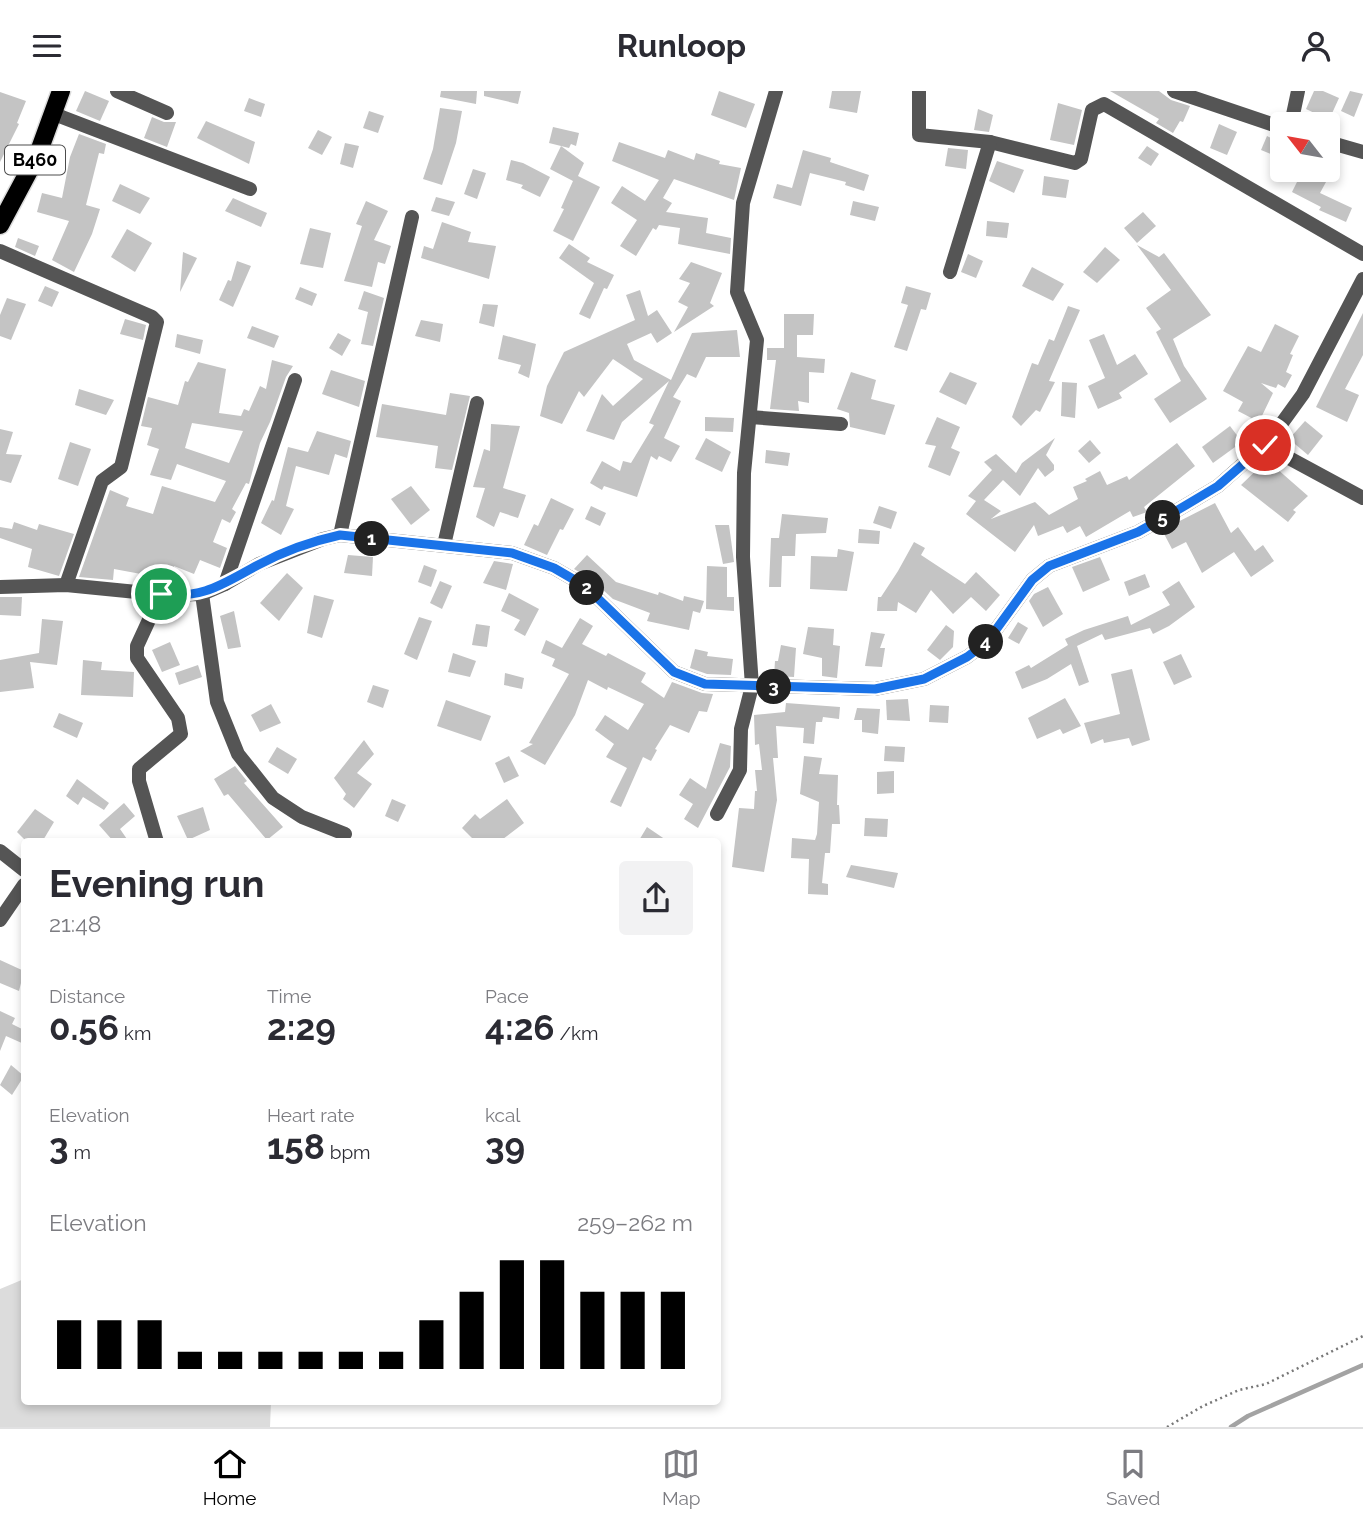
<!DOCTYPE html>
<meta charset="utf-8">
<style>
:root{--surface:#fff;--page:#f2f2f3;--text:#2b2b33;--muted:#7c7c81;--line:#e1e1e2;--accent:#000}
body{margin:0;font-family:Raleway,sans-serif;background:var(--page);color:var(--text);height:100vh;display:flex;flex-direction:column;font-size:26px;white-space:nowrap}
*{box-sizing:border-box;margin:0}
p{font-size:23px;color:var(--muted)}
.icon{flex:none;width:38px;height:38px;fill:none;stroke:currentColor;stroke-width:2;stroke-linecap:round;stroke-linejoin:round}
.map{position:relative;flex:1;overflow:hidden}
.sheet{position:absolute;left:21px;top:747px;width:700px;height:567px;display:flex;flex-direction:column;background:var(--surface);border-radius:7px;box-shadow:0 4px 10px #0003}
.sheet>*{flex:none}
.needle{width:46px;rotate:301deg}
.tools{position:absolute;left:1270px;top:21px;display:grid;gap:14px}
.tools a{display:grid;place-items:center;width:70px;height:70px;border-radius:7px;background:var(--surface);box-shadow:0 4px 10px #0003;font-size:35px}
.pin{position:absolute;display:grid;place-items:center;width:60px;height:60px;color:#fff;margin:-30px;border:4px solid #fff;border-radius:50%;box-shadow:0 2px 7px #0007}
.km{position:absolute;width:35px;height:35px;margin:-18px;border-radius:50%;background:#222;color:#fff;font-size:19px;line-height:35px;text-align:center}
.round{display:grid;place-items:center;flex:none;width:74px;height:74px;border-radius:7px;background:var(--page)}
.headline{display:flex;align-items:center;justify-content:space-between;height:119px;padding:0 28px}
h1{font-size:38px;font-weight:700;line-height:52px}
.metrics{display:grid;grid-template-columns:repeat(3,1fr);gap:10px;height:119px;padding:7px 28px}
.metrics div{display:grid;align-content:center}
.metrics b{font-size:35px;font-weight:700}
.metrics small{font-size:19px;font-weight:400}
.metrics p{font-size:19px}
.chart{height:196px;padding:14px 28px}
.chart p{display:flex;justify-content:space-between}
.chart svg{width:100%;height:126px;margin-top:7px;stroke:var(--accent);stroke-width:6}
header{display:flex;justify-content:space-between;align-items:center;height:91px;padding:0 28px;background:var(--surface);font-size:32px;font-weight:700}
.tabs{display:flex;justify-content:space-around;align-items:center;height:98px;border-top:2px solid var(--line);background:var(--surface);font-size:19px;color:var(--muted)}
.tabs a{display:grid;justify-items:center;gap:4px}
.tabs .active{color:var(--accent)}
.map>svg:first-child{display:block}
.green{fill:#dcdcdc}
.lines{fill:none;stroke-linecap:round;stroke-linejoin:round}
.stream{stroke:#a3a3a3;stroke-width:4.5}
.building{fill:#c4c4c4;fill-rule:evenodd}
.primary-casing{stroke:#dbdbdb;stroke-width:21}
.path{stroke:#777;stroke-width:2.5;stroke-dasharray:2 3.5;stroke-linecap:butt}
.minor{stroke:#555;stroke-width:14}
.primary{stroke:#000;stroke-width:18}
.route-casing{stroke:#fff;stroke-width:14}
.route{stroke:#1a73e8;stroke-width:9}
.labels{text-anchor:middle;stroke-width:7;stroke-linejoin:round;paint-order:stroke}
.shield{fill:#fff;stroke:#4c4c4c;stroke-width:2}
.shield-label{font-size:18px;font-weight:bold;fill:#000}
</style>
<header><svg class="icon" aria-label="menu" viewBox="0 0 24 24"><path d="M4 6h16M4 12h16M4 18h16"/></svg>Runloop<svg class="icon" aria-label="person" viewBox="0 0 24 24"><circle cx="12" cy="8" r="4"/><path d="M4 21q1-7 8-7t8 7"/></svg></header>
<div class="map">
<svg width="1363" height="1336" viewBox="0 0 1363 1336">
<rect width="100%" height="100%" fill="#fff"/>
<path class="green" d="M24,1188V1311H271L270,1336H0V1198Z"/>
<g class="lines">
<path class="stream" d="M1231,1336L1248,1325L1363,1274"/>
</g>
<g class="building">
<path d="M85,0L109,10L100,30L76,20Z"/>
<path d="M441,0H477L476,13L440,6Z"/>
<path d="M484,0H521L518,13L484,5Z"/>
<path d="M719,0L755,13L746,37L711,24Z"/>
<path d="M832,0H861L857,22L829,17Z"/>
<path d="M1110,0H1159L1171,9L1190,15L1183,31L1180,30L1173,42L1156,32L1159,28Z"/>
<path d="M1314,0H1323L1339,7L1329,29L1306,18Z"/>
<path d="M1350,0L1363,3L1354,26L1341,20Z"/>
<path d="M0,1L26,10L17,32L19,33L0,71Z"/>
<path d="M249,7L265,13L261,26L244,20Z"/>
<path d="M1058,12L1082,19L1074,54L1050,49Z"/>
<path d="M440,17L462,20L456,52L442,94L423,88L433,58Z"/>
<path d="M978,18L993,24L989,41L974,39Z"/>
<path d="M369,20L384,25L378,42L363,37Z"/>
<path d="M152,26L164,31H176L167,56L144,47Z"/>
<path d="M206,30L255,51L249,73L197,47Z"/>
<path d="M1219,33L1237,41L1227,64L1210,57Z"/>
<path d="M553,36L579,42L576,55L571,53L569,57L549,52Z"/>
<path d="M318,39L332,46L322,64L308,57Z"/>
<path d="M79,43L106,53L104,63L99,62L86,114L100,118L92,143L74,181L52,169L69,130L37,121L42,102L62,107L70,66Z"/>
<path d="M1267,45L1283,53V68L1261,59Z"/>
<path d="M619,51L665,67L668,59L694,69L696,62L720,70L719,73L741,77L734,109L674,88L663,107L672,112L666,121L708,127L706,142L731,147L730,163L678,153L680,137L659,134L656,139L653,137L636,165L620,155L637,129L611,112L622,95L645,110L659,89L612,70Z"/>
<path d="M345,52L359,55L353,77L340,73Z"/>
<path d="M561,55L584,72L578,85L600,96L573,150L553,140L564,118L561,117L573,90L550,78Z"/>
<path d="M1147,55L1159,63L1151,75L1138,67Z"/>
<path d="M948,57L968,59L966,78L945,75Z"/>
<path d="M803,59L831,67L830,71L869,84L864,100L845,94L846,91L810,82L801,115L773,107L777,93L792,97Z"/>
<path d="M511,69L523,72L550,86L540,106L521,97L523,94L506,89Z"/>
<path d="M997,70L1024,79L1014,102L989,90Z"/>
<path d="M473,78L486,82L477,108L464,103Z"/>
<path d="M1303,79L1326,91L1320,102L1352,117L1346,131L1319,119L1321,116L1292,101Z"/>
<path d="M1044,85L1069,89L1066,107L1042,104Z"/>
<path d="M120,93L150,107L140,123L112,110Z"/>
<path d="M436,106L455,111L449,125L431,120Z"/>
<path d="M233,107L267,122L261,136L225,120Z"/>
<path d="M366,110L388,120L374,149L391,155L385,173L378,171L372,196L344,190L362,135L356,133Z"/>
<path d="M853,110L879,116L875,130L850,124Z"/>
<path d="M1143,121L1156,135L1137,152L1124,137Z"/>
<path d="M987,130L1009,132L1007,147L986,145Z"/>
<path d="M442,131L471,141L468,151L496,155L489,188L421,167L424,155L433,158Z"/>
<path d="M310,137L331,142L323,177L300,173Z"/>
<path d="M127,138L152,152L135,181L111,166Z"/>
<path d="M18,147L39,155L35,165L15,156Z"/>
<path d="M569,153L590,167L587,171L614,184L607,198L604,197L590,228L579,223L594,192L559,167Z"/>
<path d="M1137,154L1159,166L1164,162L1211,224L1173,248L1184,275L1207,308L1170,332L1154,308L1181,290L1156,241L1161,238L1146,217L1171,199Z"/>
<path d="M1105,156L1120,169L1097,192L1083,181Z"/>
<path d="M183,161L197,167L180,201Z"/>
<path d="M968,163L983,170L976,187L961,181Z"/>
<path d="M237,170L251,175L233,216L219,209L228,189L231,190Z"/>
<path d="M691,171L722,182L710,212L714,215L674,241L688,216L678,211L690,192L679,188Z"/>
<path d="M1032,176L1064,193L1053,210L1022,195Z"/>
<path d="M45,195L59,201L52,216L38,210Z"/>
<path d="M906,195L931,202L926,219L921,218L907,260L894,256L908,214L901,212Z"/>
<path d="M300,196L317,203L312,215L295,208Z"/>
<path d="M640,199L648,225L657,219L672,242L657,252L651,242L627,253L634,269L671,289L692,242L737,239L740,266H706L696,287L687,283L673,306L681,310L664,347L680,355L671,371L659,365L657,369L651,365L637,406L604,395L602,399L590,392L602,370L620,380L623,370L631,372L654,334L649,332L669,290L622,331L614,349L586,340L602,303L613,315L643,288L613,268L584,306L579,300L562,333L540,325L547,295L564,261L635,229L626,204Z"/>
<path d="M364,200L384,207L373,255L361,253L368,221L358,218Z"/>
<path d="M7,207L26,213L11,249L0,245V224Z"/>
<path d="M483,213L498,214L494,236L479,232Z"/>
<path d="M1068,215L1080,219L1049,290L1055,291L1040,321L1036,319L1021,335L1012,326L1032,272L1038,274L1049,248L1054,250Z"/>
<path d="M1363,222V264L1345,298L1359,304L1347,331L1316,316Z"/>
<path d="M784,223H814L813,244H797V266L825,268L824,282L809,281V312L798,310L799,320L770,318L776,269H767V257H784Z"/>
<path d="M125,228L146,234L143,249L120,243Z"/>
<path d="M421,229L443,233L440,251L415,245Z"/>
<path d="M1275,233L1299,245L1290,263L1293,264L1286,281L1292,284L1285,297L1278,293L1276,297L1261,292L1273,302L1259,331L1238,320L1243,311L1223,300L1248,255L1261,261Z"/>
<path d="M252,235L279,245L274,257L247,247Z"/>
<path d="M338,242L351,249L342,265L329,257Z"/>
<path d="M177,243L203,249L200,263L175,256Z"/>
<path d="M1104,243L1117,274L1135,263L1148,283L1119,302L1122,307L1098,318L1088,295L1105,287L1089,249Z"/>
<path d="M503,244L536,253L529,287L518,282L521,274L498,268Z"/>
<path d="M272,269L293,275L286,286L270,331L260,352L249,393L246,392L232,418L236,421L230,432L222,428L213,451L227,457L220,477L200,469L194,483L174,475L169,494L139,492L141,483L114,478L113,489L79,486L110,399L129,407L126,415L153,423L162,395L215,411L226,390L177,373L171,389L150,384L159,358L147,354L152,337L141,335L148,306L178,314L185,290L188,291L198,271L226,278L219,322L241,325L244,318L249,320L260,295L266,298ZM192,332L243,340L229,372L185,357Z"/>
<path d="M331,279L365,290L359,316L322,303Z"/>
<path d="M851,281L876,289L871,308L895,314L885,344L850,336L849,322L837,318Z"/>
<path d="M950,281L977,292L966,314L939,301Z"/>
<path d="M1062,291L1077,292L1075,327L1061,325Z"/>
<path d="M79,298L114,309L106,324L75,314Z"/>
<path d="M450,302L470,305L452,379L435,377L438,355L376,346L382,313L446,324Z"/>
<path d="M705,326L734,327L733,341L705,340Z"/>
<path d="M937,326L960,336L951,357L960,361L950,385L928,376L936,355L925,353Z"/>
<path d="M1305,330L1323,345L1308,364L1289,348Z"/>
<path d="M491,333L520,335L503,397L526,404L518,427L500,421L494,436L476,426L485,397L473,396L484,358L490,360Z"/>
<path d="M1230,335L1242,351L1213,372L1202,356Z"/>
<path d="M0,338L13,341L6,363L22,364L11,392L0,389Z"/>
<path d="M317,340L351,350L347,367L335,363L329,384L296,375L286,415L294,418L281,444L261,432L272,409L274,410L288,356L308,361Z"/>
<path d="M706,347L731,361L722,381L695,368Z"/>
<path d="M1055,347L1046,364L1054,374V379L1045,386L1038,377L1020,405L1003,389L984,409L1001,420L991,428L1035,411L1049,424L1078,408L1073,396L1087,390L1085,388L1100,380L1107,394L1127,385L1129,389L1177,352L1195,375L1144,416L1147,421L1133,426L1130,420L1086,446L1080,435L1067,442L1063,435L1038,445L1034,434L1015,461L966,423L976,410L968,405L992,379L984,371L996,363L1016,382L1022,372Z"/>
<path d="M1090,349L1101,362L1089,372L1078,360Z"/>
<path d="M70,351L91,358L78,395L58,388Z"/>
<path d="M766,359L790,362L788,375L765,372Z"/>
<path d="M1267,369L1308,405L1293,419L1296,421L1288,431L1241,394Z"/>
<path d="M411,395L430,419L411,434L391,408Z"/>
<path d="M551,407L574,418L563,439L560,438L547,464L524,454L534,433L538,435Z"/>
<path d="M1215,412L1231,442L1238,436L1255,460L1263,454L1274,470L1251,486L1234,461L1202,482L1186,451L1172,458L1162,439Z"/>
<path d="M591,415L606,422L600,435L585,428Z"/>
<path d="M879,415L897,421L891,438L873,432Z"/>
<path d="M782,423L828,427L826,442L796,443L795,465H782L781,496H769L771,447H779Z"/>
<path d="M14,431L37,439L39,433L74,443L59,485L28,476L32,458L0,447V436L12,438Z"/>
<path d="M715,434H729L734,471L723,473Z"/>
<path d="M859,438L880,440L879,453L858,452Z"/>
<path d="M914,451L925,457L921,464L965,493L976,481L1000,504L986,520L971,506L953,523L931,499L916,522L898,511L897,520H877L878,506H881L898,480Z"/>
<path d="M838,458L854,461L847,500L810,498L811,465L837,466Z"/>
<path d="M348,464L373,466L372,485L344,482Z"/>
<path d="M587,464L616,491L658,504L659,501L683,510L684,505L704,510L700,522L693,520L689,539L647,530L650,522L613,508L591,488L574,478Z"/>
<path d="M1100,466L1110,489L1083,501L1072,476Z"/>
<path d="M494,470L513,473L506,499L483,492Z"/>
<path d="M424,474L437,479L431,496L418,491Z"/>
<path d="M707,475L727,476V506H734V520L706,518Z"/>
<path d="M287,482L303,497L279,530L260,512Z"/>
<path d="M1145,483L1150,496L1129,505L1124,491Z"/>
<path d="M440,490L452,495L442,518L430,512Z"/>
<path d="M1179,490L1195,516L1169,535L1153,543L1150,537L1105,549L1102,543L1077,555L1089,591L1079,595L1071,573L1047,588L1022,598L1015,581L1029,574L1031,577L1068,554L1065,548L1084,539L1128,525L1131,534L1170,514L1162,501Z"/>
<path d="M1048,496L1063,523L1043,536L1029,510L1034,503Z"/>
<path d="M509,502L539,518L525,545L514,539L520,529L501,520Z"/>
<path d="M314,504L334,509L322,547L307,542Z"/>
<path d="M0,506H22L21,525L0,524Z"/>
<path d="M234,520L241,556L228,558L220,525Z"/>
<path d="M419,526L432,530L417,569L404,563Z"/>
<path d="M580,527L593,535L582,553L606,565L608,562L646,582L641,591L664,607L672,591L702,602L713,603L707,621L699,620L689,642L670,634L655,658L657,659L651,670L643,666L621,716L610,711L627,677L606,666L614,653L595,639L605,624L628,639L644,613L608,596L607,599L588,589L575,624L545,674L520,660L533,653L529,652L569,583L552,575L555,568L541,562L546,549L562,557Z"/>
<path d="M42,528L63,530L57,574L30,571L34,597L0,601V569L39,562Z"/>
<path d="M1018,531L1028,537L1019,553L1008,547Z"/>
<path d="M476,533L490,535L487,556L472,554Z"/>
<path d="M946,534L954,540L953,556L940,569L927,559Z"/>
<path d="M808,536L834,538L833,554L840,555L837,587L822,585V567L803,563Z"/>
<path d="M871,541L885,543L880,557H885L882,576L865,575Z"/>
<path d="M170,551L180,574L162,581L152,559Z"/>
<path d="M781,554L796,557L794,586L774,585L775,570H778Z"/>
<path d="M695,558L708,561L707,565L733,568L731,584L707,583L690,577Z"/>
<path d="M453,562L476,570L470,586L448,581Z"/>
<path d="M1181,563L1192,586L1174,594L1163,571Z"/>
<path d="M83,569L102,571L101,579L134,581L133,606L81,604Z"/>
<path d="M198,574L202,586L179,594L175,582Z"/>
<path d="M1132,578L1150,649L1132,655L1129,647L1104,652L1103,648L1091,653L1084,632L1120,623L1111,583Z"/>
<path d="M505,582L524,587L522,598L504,594Z"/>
<path d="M373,594L389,599L383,617L367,611Z"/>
<path d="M1065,607L1081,635L1063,643L1060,638L1037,648L1028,627Z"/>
<path d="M908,608L910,630L887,629L886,609Z"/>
<path d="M446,609L491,625L481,650L437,635Z"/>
<path d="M786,612L840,616L839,628L823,626L822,631H816L814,653L803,652L804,637L776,635L778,667H773L777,709L764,781L732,776L739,717L754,718L755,700H757L755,679H762L759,653L755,654L754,624L785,621Z"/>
<path d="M271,613L281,632L260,641L251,624Z"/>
<path d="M930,614L949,615L948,632L929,631Z"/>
<path d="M857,617L880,618L878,643L862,641V629H854Z"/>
<path d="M59,622L83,632L77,647L53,636Z"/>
<path d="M364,649L374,663L357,682L372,693L354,717L343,708L346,703L334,687Z"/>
<path d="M720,652L731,655L730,676L698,737L684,728L693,713L679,704L690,687L706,698Z"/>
<path d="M885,655L905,656L904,671L884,670Z"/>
<path d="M277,656L297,668L288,683L268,671Z"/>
<path d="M509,665L519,685L504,692L495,672Z"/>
<path d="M804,665L822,667L819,683L838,684L837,714H839L840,733H832L830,762H825L822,792L828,793V804L808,803L809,768L791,767L792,747L815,749L817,743L819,711L800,703Z"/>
<path d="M235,675L247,690L244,692L283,736L267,749L228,703L224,705L214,688Z"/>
<path d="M894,680V702L877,703V681Z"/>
<path d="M77,688L109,712L104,719L83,706L78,714L66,705Z"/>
<path d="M392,708L406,714L398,731L385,725Z"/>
<path d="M507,708L524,732L499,751H476L462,737L475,723L480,728Z"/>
<path d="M124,712L135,725L120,738L129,751H114L99,734Z"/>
<path d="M203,716L210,739L188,749L177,725Z"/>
<path d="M35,718L54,731L42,751H27L17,741Z"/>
<path d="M865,727L888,728L887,746L864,745Z"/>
<path d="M647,736L669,751H638Z"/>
<path d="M851,774L898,782L894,797L846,786Z"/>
<path d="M0,869L24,880L19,900L0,892Z"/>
<path d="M0,920L15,927L12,933L24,939V953L6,945L0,960Z"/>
<path d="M11,974L24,985L12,1004L0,994Z"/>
</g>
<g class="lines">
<defs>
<path id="primary" d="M0,134L38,63L61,0"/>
</defs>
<use href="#primary" class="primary-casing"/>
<path class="path" d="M1167,1336L1203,1315L1239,1299L1266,1293L1363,1245"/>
<g class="minor">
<path d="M117,0L167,22"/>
<path d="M919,0V44L990,51L1075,72L1081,68L1092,19L1104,13L1363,163"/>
<path d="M1174,0L1283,37"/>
<path d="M54,23L250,98"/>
<path d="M1291,33L1298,0"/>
<path d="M1328,51L1363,61"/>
<path d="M0,160L152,226L157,231L121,376L102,390L66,494"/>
<path d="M950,181L990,51"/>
<path d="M750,326L841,333"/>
<path d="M1265,354L1363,407"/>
<path d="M340,444L412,126"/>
<path d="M444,454L477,312"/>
<path d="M225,493L295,289"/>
<path d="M0,496L66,494L167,504L202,503L225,493L259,473L323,448L340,444L512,462L554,477L585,495L674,581L705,593L875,598L924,588L967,566L987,551L1032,489L1049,475L1138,441L1176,420L1218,395L1269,350L1303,303L1363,188"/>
<path d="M202,503L217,611L238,663L273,707L302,726L345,743"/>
<path d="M717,723L740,679L741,638L752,595L743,466L744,382L757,249L737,201L743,112L776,0"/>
<path d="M157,751L139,690V678L181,643L178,627L137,567V555L161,503"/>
<path d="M0,760L24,779"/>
<path d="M0,829L24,794"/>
</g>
<use href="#primary" class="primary"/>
</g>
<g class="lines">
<defs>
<path id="route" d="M161,503C204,508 222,493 258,474C282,461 313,450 340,444L512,462L554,477L585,495L674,581L705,593L875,598L924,588L967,566L987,551L1032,489L1049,475L1138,441L1176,420L1218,395L1265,354"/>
</defs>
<use href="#route" class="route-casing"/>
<use href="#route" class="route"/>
</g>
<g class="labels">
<rect class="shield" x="5" y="54.5" width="60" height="29" rx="5"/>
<g class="shield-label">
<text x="35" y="75">B460</text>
</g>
</g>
</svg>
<div class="tools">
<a><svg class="needle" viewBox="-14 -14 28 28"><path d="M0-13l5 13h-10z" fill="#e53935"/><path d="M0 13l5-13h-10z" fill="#7c7c81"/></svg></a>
</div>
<div class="pin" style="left:161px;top:503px;background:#1e9e55"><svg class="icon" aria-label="arrive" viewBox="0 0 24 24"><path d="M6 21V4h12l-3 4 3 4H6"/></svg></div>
<div class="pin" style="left:1265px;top:354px;background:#d93025"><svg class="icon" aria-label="check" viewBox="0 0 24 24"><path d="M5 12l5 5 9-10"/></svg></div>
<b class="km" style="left:372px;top:448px">1</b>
<b class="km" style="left:587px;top:497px">2</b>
<b class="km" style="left:774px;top:596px">3</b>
<b class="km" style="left:986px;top:551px">4</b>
<b class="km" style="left:1163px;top:427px">5</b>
<section class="sheet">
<div class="headline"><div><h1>Evening run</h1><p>21:48</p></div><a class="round"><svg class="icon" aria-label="share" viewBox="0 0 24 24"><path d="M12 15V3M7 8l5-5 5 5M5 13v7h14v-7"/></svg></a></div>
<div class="metrics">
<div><p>Distance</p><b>0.56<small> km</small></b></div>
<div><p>Time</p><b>2:29</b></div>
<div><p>Pace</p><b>4:26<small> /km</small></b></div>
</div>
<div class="metrics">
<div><p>Elevation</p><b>3<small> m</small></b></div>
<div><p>Heart rate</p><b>158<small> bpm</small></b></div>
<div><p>kcal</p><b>39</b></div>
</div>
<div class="chart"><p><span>Elevation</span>259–262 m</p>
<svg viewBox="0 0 160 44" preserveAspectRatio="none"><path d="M5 44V27M15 44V27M25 44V27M35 44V38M45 44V38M55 44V38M65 44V38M75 44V38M85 44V38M95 44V27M105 44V17M115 44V6M125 44V6M135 44V17M145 44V17M155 44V17"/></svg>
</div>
</section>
</div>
<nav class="tabs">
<a class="active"><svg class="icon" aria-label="home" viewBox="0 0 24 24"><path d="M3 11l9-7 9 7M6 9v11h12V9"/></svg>Home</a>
<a><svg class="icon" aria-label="map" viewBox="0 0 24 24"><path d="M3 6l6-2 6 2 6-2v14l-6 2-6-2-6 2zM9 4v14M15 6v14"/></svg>Map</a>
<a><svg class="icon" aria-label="saved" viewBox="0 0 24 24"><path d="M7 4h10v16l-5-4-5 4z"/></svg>Saved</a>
</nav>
